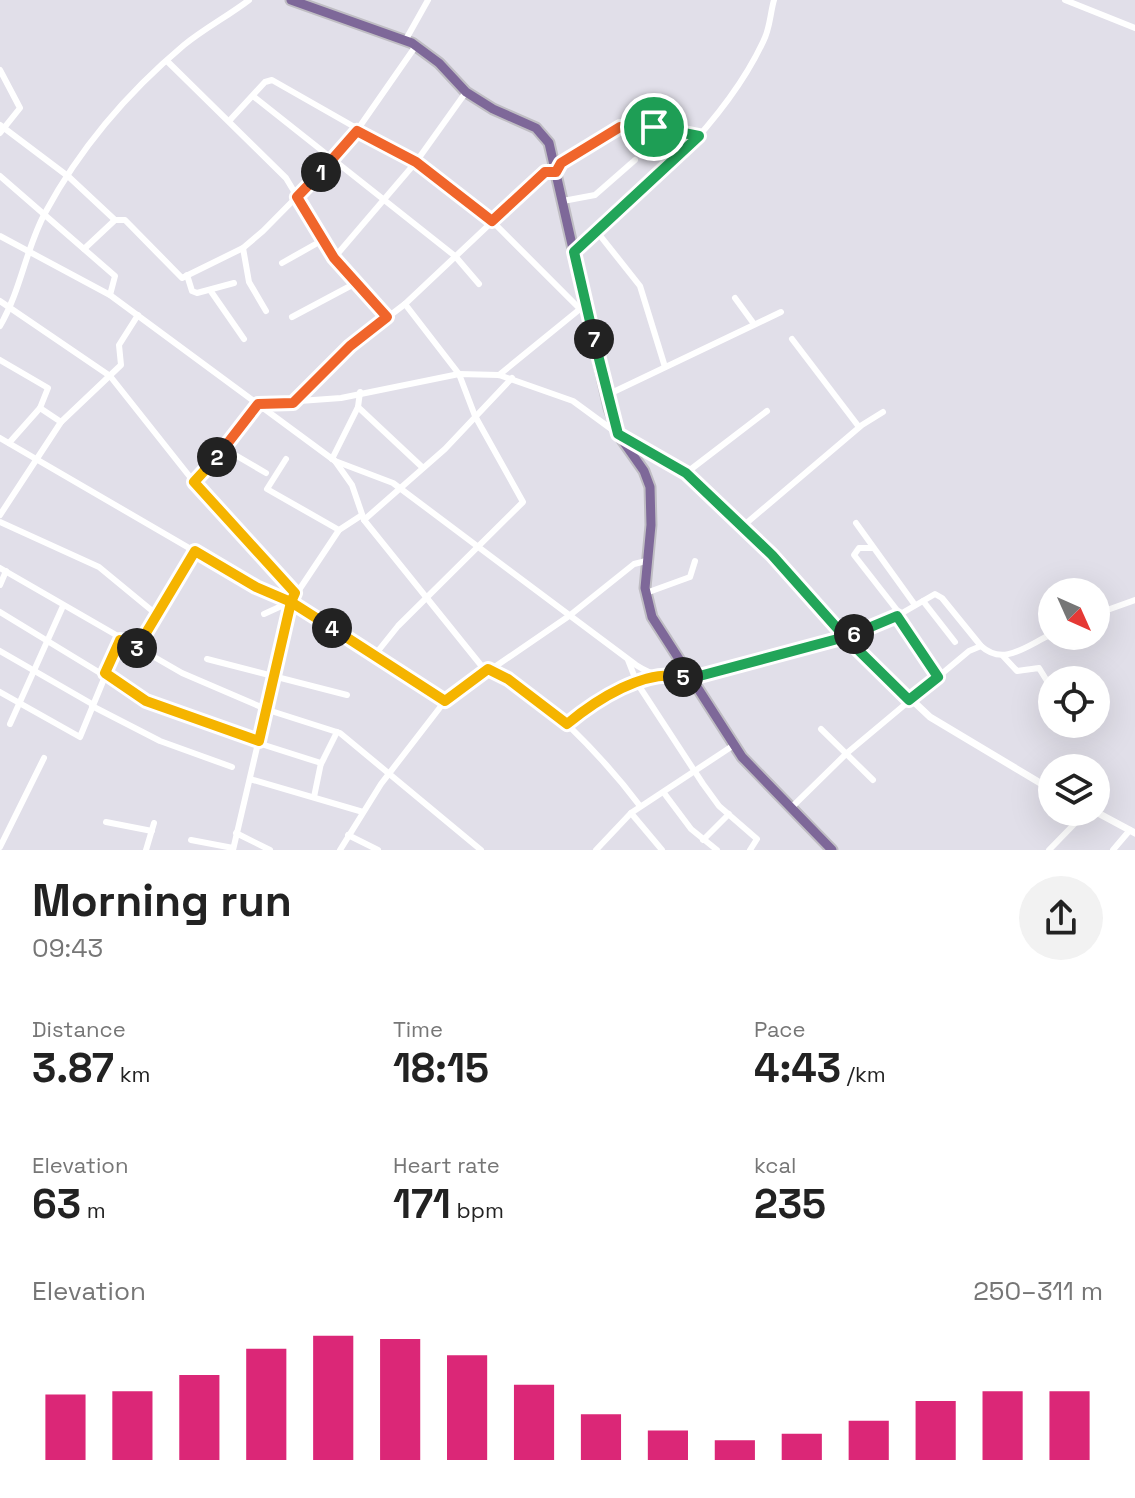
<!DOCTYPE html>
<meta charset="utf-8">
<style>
:root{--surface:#fff;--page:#f2f2f2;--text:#222;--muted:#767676;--accent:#db2777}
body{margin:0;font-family:"Space Grotesk",sans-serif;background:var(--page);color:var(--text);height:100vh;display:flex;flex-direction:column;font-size:30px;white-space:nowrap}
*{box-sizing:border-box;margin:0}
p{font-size:26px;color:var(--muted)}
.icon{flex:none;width:44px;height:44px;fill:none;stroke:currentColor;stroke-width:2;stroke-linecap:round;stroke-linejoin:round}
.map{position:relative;height:850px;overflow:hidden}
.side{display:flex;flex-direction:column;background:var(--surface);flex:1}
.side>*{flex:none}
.needle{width:52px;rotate:135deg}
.buttons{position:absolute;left:1038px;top:578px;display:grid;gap:16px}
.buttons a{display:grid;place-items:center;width:72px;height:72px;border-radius:50%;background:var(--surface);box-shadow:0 8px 32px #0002;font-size:40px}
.pin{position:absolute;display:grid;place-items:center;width:68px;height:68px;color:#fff;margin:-34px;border:4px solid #fff;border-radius:50%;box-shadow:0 2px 8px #0007}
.km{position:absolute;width:40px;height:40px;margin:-20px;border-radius:50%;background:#222;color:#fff;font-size:22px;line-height:40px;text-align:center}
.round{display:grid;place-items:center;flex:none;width:84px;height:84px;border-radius:42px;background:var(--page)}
.head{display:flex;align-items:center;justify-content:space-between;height:136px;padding:0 32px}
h1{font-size:44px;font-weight:600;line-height:60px}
.metrics{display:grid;grid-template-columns:repeat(3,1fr);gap:12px;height:136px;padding:8px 32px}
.metrics div{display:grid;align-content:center}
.metrics b{font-size:40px;font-weight:600}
.metrics small{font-size:22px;font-weight:400}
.metrics p{font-size:22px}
.chart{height:224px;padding:16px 32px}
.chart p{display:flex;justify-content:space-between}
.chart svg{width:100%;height:144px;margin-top:8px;stroke:var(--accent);stroke-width:6}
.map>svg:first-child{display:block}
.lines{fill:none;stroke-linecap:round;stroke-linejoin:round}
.primary-casing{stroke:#bfbdc3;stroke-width:13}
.minor{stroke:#fff;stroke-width:6}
.tertiary{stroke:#fff;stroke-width:7}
.primary{stroke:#7e6899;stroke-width:9}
.split-1-casing{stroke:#fff;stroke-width:16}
.split-2-casing{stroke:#fff;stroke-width:16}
.split-3-casing{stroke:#fff;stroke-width:16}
.split-4-casing{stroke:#fff;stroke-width:16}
.split-5-casing{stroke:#fff;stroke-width:16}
.split-6-casing{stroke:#fff;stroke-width:16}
.split-7-casing{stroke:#fff;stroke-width:16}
.split-8-casing{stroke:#fff;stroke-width:16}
.split-1{stroke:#f0652b;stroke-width:10}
.split-2{stroke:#f0652b;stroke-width:10}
.split-3{stroke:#f5b400;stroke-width:10}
.split-4{stroke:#f5b400;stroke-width:10}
.split-5{stroke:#f5b400;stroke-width:10}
.split-6{stroke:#22a559;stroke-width:10}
.split-7{stroke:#22a559;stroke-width:10}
.split-8{stroke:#22a559;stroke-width:10}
</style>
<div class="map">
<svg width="1135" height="850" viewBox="0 0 1135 850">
<rect width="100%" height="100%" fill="#e1dfe9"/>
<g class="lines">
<defs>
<path id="primary" d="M291,0L412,43L439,63L466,92L493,109L536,128L549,143L609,408L618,434L644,471L650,487L651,525L645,588L652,617L742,757L832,850"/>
</defs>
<use href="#primary" class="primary-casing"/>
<g class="minor">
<path d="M1065,0L1135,28"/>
<path d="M405,41L428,0"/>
<path d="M167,61L286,178L334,258L387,317"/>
<path d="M0,70L20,108L0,133"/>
<path d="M253,96L455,256L479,284"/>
<path d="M230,120L265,82L272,80L416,162L492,221L580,309H587"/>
<path d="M0,125L69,177L115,220"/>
<path d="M0,176L115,276L110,295"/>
<path d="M563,201L595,195L635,160"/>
<path d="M598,233L640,286L665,367"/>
<path d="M0,236L110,295L335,461L393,483L636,665C653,676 666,680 680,662"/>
<path d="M243,248L249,282L266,311"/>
<path d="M84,249L115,220H125L182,278L243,248L263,231L344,149L415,47"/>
<path d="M574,252C643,196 725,123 763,42C770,29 770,14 774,0"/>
<path d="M334,258L416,162L466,92"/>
<path d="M282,263L321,241"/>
<path d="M187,275L192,291L197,293L234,283"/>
<path d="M210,290L244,339"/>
<path d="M735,298L754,324"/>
<path d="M0,301L110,376L194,482L295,593"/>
<path d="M292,317L354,284"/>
<path d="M0,326C21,290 26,248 45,213C80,148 128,92 184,45C205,28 228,16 249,0"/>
<path d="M792,339L859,427"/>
<path d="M0,360L48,388L40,408L9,443"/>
<path d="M499,375L580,309"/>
<path d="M607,395L781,312"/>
<path d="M293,403L350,346L405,304L545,172H556L561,163L620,127H654L699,136"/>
<path d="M358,407L422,467"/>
<path d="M40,408L61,422"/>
<path d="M0,438L256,587L291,602L445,701"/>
<path d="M225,449L266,473"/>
<path d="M286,459L267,489L339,530"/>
<path d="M332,459L358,407L360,392"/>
<path d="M335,461L352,485L364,520L484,669C529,674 613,770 640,806"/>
<path d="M686,473L767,411"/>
<path d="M194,482L258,404L341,398L459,374L499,375L573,401L618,434"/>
<path d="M0,515L61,422L121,365L119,345L138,315"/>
<path d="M364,520L445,449L512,378"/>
<path d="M0,522L99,567L156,614"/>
<path d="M856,523L915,605"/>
<path d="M743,526L862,425L883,412"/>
<path d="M872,548H859L854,555L900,614"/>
<path d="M0,568L182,673L268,710L340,733L481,850"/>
<path d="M0,585L6,571"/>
<path d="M646,593L690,577L695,561"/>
<path d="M923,601L955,642"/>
<path d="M0,612L146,701L259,741"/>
<path d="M264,614L288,603"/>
<path d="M1096,614L1135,600"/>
<path d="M897,616L938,677"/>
<path d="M136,649L195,551"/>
<path d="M0,651L92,704"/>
<path d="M374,656L398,626L523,502L475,416L459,374L405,304"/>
<path d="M1003,656L1017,671L1039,668L1052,689"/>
<path d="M207,659L347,695"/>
<path d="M628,660L637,683L703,784L719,806L757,839L750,850"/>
<path d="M669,673L692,678L845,637L897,616L935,594L942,598L981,646"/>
<path d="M0,692L80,737L120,640"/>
<path d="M92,706L160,741L232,767"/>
<path d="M10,724L63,606"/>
<path d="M567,724L599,699L653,675"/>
<path d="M821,729L873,780"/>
<path d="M258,743L321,763L314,797"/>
<path d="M321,764L337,732"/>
<path d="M250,779L363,812"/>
<path d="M664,793L691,829L717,850"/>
<path d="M793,806L847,753L969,651L981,646C1004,667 1027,645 1052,634"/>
<path d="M631,813L662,850"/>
<path d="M106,822L152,831"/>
<path d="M236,833L270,850"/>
<path d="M348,835L378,850"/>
<path d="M191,840L233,848"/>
<path d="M703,840L729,814"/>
<path d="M0,847L44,758"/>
<path d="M146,850L154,823"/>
<path d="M233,850L291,602L339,530L362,515"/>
<path d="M340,850L381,784L445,701L569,616L634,564L646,561"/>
<path d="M596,850L631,813L734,745"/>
<path d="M1049,850L1086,812"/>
<path d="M1113,850L1130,830"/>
</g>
<g class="tertiary">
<path d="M620,435L686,473L736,518L845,637L930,717L1052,790"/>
<path d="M1096,812L1135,833"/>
</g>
<use href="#primary" class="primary"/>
</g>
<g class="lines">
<defs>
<path id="split-1" d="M321,172L357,131L416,162L492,221L545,172H556L561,163L620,127H654"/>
<path id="split-2" d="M217,457L258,404L293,403L350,346L387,317L334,258L297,197L321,172"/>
<path id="split-3" d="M137,648L195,551L256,587L291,602L295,593L194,482L217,457"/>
<path id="split-4" d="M137,648L120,640L105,673L146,701L259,741L291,602L332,628"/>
<path id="split-5" d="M332,628L445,701L488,669L508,679L567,724C596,700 645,668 683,677"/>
<path id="split-6" d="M683,677L692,678L845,637L909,700L938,677L897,616L854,634"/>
<path id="split-7" d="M594,339L618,434L686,473L772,555L845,637L854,634"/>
<path id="split-8" d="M594,339L574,252L699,136L654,127"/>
</defs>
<use href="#split-1" class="split-1-casing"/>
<use href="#split-2" class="split-2-casing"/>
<use href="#split-3" class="split-3-casing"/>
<use href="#split-4" class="split-4-casing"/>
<use href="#split-5" class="split-5-casing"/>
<use href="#split-6" class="split-6-casing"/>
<use href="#split-7" class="split-7-casing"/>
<use href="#split-8" class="split-8-casing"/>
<use href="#split-1" class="split-1"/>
<use href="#split-2" class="split-2"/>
<use href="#split-3" class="split-3"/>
<use href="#split-4" class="split-4"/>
<use href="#split-5" class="split-5"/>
<use href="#split-6" class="split-6"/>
<use href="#split-7" class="split-7"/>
<use href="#split-8" class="split-8"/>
</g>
</svg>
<div class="buttons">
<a><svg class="needle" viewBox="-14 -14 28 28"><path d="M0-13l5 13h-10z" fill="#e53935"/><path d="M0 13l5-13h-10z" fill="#767676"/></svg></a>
<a><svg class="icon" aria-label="locate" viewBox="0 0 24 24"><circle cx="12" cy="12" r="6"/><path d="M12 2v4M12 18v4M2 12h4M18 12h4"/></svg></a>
<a><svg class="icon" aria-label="layers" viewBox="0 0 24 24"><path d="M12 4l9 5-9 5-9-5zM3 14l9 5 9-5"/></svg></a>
</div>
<div class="pin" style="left:654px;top:127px;background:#1e9e55"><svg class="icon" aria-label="arrive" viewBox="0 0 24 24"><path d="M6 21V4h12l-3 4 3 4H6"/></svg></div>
<b class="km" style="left:321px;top:172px">1</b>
<b class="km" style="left:217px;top:457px">2</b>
<b class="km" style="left:137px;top:648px">3</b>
<b class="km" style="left:332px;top:628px">4</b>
<b class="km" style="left:683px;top:677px">5</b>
<b class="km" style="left:854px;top:634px">6</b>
<b class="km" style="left:594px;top:339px">7</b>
</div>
<section class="side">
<div class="head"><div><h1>Morning run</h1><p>09:43</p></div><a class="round"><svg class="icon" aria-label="share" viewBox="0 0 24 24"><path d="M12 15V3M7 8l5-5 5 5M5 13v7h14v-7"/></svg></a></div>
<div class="metrics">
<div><p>Distance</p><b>3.87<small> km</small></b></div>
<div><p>Time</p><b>18:15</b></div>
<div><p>Pace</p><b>4:43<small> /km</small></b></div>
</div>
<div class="metrics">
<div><p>Elevation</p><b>63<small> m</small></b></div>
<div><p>Heart rate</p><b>171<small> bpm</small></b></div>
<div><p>kcal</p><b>235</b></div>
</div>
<div class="chart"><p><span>Elevation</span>250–311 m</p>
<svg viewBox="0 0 160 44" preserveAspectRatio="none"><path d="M5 44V24M15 44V23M25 44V18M35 44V10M45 44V6M55 44V7M65 44V12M75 44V21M85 44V30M95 44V35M105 44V38M115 44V36M125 44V32M135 44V26M145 44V23M155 44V23"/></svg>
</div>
</section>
